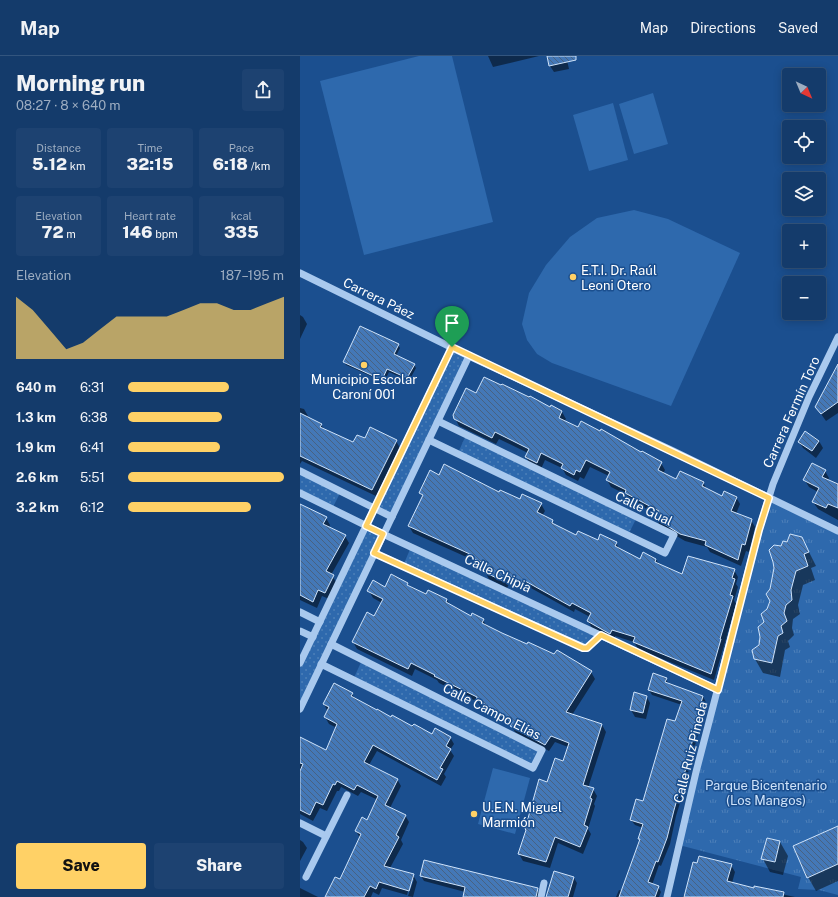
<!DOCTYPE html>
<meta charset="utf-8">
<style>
:root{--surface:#143b6b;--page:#1d4271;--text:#f1f3f6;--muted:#9dadc1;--line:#33557e;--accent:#ffd166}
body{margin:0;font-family:"Public Sans",sans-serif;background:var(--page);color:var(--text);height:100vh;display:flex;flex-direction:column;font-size:15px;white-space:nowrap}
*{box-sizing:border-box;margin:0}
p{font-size:13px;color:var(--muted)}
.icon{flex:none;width:22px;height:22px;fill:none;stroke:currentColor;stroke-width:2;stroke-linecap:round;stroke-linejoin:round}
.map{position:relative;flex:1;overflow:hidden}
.sheet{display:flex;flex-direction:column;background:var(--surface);width:300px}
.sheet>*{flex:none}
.needle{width:26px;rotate:136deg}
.controls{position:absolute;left:482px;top:12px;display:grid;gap:8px}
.controls a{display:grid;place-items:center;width:44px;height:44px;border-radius:4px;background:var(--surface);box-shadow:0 2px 10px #0003,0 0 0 1px var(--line);font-size:20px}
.pin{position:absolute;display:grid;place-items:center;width:34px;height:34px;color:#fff;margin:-41px -17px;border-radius:50% 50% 50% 0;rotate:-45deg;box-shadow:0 0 4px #0007}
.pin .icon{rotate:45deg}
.round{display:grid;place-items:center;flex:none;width:42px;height:42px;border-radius:4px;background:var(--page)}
.head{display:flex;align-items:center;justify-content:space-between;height:68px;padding:0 16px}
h1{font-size:22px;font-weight:800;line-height:30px}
.stats{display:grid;grid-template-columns:repeat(3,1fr);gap:6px;height:68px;padding:4px 16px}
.stats div{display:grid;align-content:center;border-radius:4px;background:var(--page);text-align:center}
.stats b{font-size:17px;font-weight:800}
.stats small{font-size:11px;font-weight:400}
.stats p{font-size:11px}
.chart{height:112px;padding:8px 16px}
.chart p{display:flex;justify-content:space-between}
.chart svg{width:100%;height:72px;margin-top:4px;fill:var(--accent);opacity:.7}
.action{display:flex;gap:8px;margin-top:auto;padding:8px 16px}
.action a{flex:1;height:46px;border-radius:4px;background:var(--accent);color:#111;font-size:16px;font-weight:800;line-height:46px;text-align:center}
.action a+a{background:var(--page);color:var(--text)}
ul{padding:0 16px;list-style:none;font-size:13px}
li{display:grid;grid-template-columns:64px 48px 1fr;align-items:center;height:30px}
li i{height:10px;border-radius:5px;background:var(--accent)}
header{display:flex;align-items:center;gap:24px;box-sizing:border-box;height:56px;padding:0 20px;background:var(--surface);border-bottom:1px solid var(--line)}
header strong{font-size:19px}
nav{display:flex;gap:22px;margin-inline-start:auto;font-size:14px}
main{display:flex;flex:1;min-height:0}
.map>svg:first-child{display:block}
.grass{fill:url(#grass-dots)}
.park{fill:url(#park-tufts)}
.pitch{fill:#2e69ad}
.shadow{fill:#0007}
.building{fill:url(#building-back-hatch);stroke:#cfe3fa}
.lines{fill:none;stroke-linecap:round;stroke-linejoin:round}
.minor{stroke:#a9c9ee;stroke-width:7}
.route-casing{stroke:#fff;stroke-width:8}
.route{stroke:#ffd166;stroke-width:5}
.poi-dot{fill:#ffd166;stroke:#1b4f8f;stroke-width:1.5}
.labels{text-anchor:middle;stroke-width:3;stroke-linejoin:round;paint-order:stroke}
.poi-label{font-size:13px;fill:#fff;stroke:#1b4f8f;text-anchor:start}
.street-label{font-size:13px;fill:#fff;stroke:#1b4f8f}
.park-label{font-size:13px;fill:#cfe3fa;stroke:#1b4f8f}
</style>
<header>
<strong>Map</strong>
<nav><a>Map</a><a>Directions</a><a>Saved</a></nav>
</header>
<main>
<section class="sheet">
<div class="head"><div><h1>Morning run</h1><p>08:27 · 8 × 640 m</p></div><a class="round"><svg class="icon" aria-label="share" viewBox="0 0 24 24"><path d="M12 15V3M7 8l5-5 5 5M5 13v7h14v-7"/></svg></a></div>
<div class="stats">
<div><p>Distance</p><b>5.12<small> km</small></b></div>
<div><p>Time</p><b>32:15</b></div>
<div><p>Pace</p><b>6:18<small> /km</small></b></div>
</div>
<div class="stats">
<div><p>Elevation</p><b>72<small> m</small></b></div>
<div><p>Heart rate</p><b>146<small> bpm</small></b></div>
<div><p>kcal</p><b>335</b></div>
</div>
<div class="chart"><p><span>Elevation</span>187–195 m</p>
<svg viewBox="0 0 160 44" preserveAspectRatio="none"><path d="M0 44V6L10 14L20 26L30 38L40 34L50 26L60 18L70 18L80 18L90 18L100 14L110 10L120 10L130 14L140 14L150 10L160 6V44z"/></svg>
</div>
<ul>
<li><b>640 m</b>6:31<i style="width:65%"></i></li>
<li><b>1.3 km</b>6:38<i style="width:60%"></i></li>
<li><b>1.9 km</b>6:41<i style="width:59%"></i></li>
<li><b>2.6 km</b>5:51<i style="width:100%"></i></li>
<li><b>3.2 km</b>6:12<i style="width:79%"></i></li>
</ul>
<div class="action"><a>Save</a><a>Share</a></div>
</section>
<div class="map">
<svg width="538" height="841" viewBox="0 0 538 841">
<defs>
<pattern id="grass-dots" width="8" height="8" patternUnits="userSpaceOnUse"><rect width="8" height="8" fill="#2e69ad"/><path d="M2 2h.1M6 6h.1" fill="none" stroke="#4d80b9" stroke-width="1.8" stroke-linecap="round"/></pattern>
<pattern id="park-tufts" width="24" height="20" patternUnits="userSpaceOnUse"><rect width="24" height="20" fill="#2e69ad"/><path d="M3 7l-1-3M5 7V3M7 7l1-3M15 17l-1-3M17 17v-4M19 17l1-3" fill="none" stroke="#4d80b9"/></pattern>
<pattern id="building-back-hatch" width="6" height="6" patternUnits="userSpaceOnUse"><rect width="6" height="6" fill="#4478b7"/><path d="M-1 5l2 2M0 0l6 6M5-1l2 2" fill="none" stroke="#486282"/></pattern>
</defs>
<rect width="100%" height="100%" fill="#1b4f8f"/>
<g class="grass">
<path d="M152,291L169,300L92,461L74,452Z"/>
<path d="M166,379L337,461L328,479L158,397Z"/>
<path d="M0,415L41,435L32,453L0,437Z"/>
<path d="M66,470L83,478L0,653V607Z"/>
<path d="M111,491L301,579L283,591L103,510Z"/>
<path d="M62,604L242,694L233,712L53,624Z"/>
</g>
<path class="park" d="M469,442L538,475V839L519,834L498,833L501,821L379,789Z"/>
<g class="pitch">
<path d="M119,0H152L193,166L64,199L20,25Z"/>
<path d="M353,37L368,88L334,98L319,48Z"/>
<path d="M313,47L328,104L289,115L273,59Z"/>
<path d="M334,154L368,163L440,197L371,350L252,307L237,298L227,284L222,268L229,237L246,209L270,181L297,162Z"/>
<path d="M193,712L230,722L215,778L178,768Z"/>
</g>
<g class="shadow">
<path d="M188,0H239L193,11Z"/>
<path d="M248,0H266L269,13L254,16L250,10Z"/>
<path d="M0,259L3,261L7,268L0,283Z"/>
<path d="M98,289L100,292L96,300L114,309L116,312L109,325L89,316L84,326L46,309L44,306Z"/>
<path d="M538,313V357L526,365L516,351Z"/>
<path d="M176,339L251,352L262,356L266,363L264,365L361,407L365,414L363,418L376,424L403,426L407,434L423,441H436L440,448L436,458L451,464L455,471L449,496L446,495L441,510L410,496L407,491L385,485L360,470L356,462L358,459L330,444L327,439L311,431L307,424L309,420L290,411L284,423L280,421L278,425L266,419L262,412L245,404L241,413L230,408L226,401L228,397L199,383L196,388L159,370L155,362Z"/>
<path d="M0,352L4,353L8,360L7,362L21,368L24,374L54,388L65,384L96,385L100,392L76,440L2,405L0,408Z"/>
<path d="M519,385L523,392L516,402L503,392L499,386Z"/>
<path d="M525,415L529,422L528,424L538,431V464L518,453L513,446L518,436L509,431L504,423Z"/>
<path d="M140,420L221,444L241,448L245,455L242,460L252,465L255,470L276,480L298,485L316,487L320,494L341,504L356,503L359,509L383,520L434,514L438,521L436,528L438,531L434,544L436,548L414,624L338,593L334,586L315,580L314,584L292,572L288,565L290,561L275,553L274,556L229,531L228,533L211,524L207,532L189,523L185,516L187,513L176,508L173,504L113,477L109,470L123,441L120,437Z"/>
<path d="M0,449L26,462L30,469L29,472L45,480L49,487L31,519L37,527L29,543L22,540L17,552L0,544Z"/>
<path d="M502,482L516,510L511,512L515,524L503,529L498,549L500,558L493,563L492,572L494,579L488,585L490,591L485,594L480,621L463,617L455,603L471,545V533L482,491Z"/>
<path d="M107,527L110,532L126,540L128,535L147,544L150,549L172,561L183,564L187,571L291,616L295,623L272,659L302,669L306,676L288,732L293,733L297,740L294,748L295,750L288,773L291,778L283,798L258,787L250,812L223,805L219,798L248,727L263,706L268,691L255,686L249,695L215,676L211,669L196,662L193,657L181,651L178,646L139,627L137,624L115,613L112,620L57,593L53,586L75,561L82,547L73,542L69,535Z"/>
<path d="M366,623L369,629L403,641L406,646L398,672L399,674L388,717L389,718L376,760L370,788L361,810L359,809L352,829L358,831L361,836L359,841H316L319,834L322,835L341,785L339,783L343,772L335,769L331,764L344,746L382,649L352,639L349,634Z"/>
<path d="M52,638L55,643L92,662L132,679L150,681L154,688L150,694L154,700L144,718L146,721L141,730L77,695L69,709L97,723L101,730L90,752L105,759L109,766L101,784L103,788L90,812L113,819L117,826L113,841L108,840L114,823H111L107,839L82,832L79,839L73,836L71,841H26L41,825L60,782L56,775L68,765L78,744L61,736L58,740L41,731L39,735H37L27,755L20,752L13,765L0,758V682L26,696L37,672L29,668L25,661L28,656L24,648Z"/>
<path d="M346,640L350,647L346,663L335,661L331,654Z"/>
<path d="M538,770V825L516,835L508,821Z"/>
<path d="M0,784L3,786L7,792L0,805Z"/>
<path d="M480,786L488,800L483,819L470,816L463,803Z"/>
<path d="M398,808L431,809L435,816L432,827L495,841H383L385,837H386Z"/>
<path d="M255,817L274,822L277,827L273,841H247Z"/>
<path d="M121,820L237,833L240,839V841H164L165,836L124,825Z"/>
<path d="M0,832L18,841H0Z"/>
</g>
<g class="building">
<path d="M247,0H276V4L249,10Z"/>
<path d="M60,270L99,288L94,298L115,308L107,322L87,313L82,324L43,306Z"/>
<path d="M538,308V346L521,358L515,351Z"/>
<path d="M184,321L201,329L202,328L229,341L230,340L250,351L251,349L262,355L259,362L278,371L281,365L300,375L301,373L341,396L342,395L362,406L358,414L376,423L380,415L404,426L402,430L422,440L424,435L437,441L431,455L452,463L445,489L442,488L438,504L405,489L406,485L380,478L355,462L359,455L325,437L326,434L306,424L310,416L286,404L280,416L276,414L274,419L261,412L263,408L241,397L237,407L225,401L229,393L195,376L192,382L154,363L153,359L166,332L176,337Z"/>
<path d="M0,357L22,368L20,371L53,386L57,379L65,382L70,371L97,384L72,434L0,400Z"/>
<path d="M505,375L519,385L512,395L498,386Z"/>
<path d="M512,407L526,414L522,421L538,428V452L528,448L526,452L512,446L519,432L503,424Z"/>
<path d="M144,408L199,436L200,434L220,443L222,438L242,447L237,456L253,464L252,467L276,479L278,475L298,484L300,478L317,486L315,490L340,503L343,496L356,503L355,506L382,518L388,500L435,513L432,522L435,523L430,539L433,540L420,583H421L411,618L333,586L335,581L312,574L310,578L287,565L291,557L272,547L270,550L225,525L224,527L207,518L203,525L184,516L188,509L170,501L172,499L108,470L123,439L119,437L130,414L139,419Z"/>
<path d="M0,448L27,461L23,468L46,479L26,515L34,519L25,537L18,534L13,546L0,539Z"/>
<path d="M490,478L502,481L509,496L504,498L508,510L496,515L491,534L492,544L486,549L484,557L487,565L481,570L483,577L478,580L472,607L454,603L452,594L459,589L460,581L458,571L464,566L461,558L467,553L470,545L466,538L470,533L474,512L473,506L469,494L474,489L481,490L483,485L487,486Z"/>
<path d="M91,518L108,527L107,529L126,538L128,534L147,543L146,546L171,560L172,557L184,563L182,567L202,577L227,588L228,586L254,598L257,594L292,615L266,656L302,668L283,729L294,732L290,742L292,743L284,769L288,771L280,791L255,781L246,806L218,798L226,774L225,773L239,723L247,726L255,702L263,705L269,687L251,680L245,689L210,670L212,666L191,655L192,652L176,644L177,641L134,620L135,619L111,607L108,613L52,586L67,556L74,560L83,543L67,535L73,524L85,531Z"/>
<path d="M353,617L367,622L365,626L403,640L395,667L397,668L385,712H386L374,754L367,782L358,806L356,805L348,826L359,830L355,841H319L340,783H338L343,768L330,764L336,743L343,745L367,663L375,665L382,645L348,634Z"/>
<path d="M34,627L53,637L51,640L77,654V653L91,661L92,659L112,670L114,668L132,678L135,672L151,681L146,690L151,693L140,712L143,713L137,724L73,689L64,706L98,723L85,749L106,759L96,779L99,781L84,810L114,818L109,835L79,826L76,833L70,830L64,841H25L35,821L40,823L61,778L55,775L62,761L67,764L78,740L57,729L54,734L37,725L35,729L33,728L23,749L16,746L10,759L0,754V715L3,708L0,707V681L26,694L37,668L24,661L29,651L23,648Z"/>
<path d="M334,636L347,640L343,657L330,654Z"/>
<path d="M538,770V808L507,822L493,790Z"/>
<path d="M467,782L480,785L475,806L461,803Z"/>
<path d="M399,800L432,808L427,825L454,832V830L484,836L483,841H384L393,806L397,807Z"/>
<path d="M124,804L238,832L236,841H163L165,831L120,820Z"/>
<path d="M254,815L274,821L268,841H246Z"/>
</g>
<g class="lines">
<g class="minor">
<path d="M0,217L169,300L371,394L538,475"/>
<path d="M129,384L365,497L374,479L138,365"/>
<path d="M0,415L92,461"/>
<path d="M0,437L83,478L418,634"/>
<path d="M74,497L283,591L287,592L301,579"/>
<path d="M0,556L20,566"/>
<path d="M0,575L13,581"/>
<path d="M0,607L152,291"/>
<path d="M21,608L233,712L242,694L31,588"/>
<path d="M0,653L169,300"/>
<path d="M0,767L26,780"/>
<path d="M6,821L47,739"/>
<path d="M241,841L244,827"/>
<path d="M367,841L396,716L459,474L473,428L509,341L538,281"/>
</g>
</g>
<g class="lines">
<defs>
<path id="route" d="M152,291L469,442L459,474L418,634L301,579L287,592H283L74,497L83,478L66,470Z"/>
</defs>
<use href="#route" class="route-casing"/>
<use href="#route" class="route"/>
</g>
<g class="poi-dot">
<circle cx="273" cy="221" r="4"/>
<circle cx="64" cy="309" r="4"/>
<circle cx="174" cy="758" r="4"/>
</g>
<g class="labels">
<g class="poi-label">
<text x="281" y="219">E.T.I. Dr. Raúl<tspan x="281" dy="15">Leoni Otero</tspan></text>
<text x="64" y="328" text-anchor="middle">Municipio Escolar<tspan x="64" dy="15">Caroní 001</tspan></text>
<text x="182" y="756">U.E.N. Miguel<tspan x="182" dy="15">Marmión</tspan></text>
</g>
<g class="street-label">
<text transform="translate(79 242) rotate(26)" y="5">Carrera Páez</text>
<text transform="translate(491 356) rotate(-66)" y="5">Carrera Fermín Toro</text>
<text transform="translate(344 452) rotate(26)" y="5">Calle Gual</text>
<text transform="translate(198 517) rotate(25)" y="5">Calle Chipia</text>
<text transform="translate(192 655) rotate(27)" y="5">Calle Campo Elías</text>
<text transform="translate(390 696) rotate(-76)" y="5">Calle Ruiz Pineda</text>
</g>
<g class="park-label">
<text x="466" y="734">Parque Bicentenario<tspan x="466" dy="15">(Los Mangos)</tspan></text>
</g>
</g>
</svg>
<div class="controls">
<a><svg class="needle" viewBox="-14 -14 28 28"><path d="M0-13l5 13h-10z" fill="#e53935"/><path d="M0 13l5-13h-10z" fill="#9dadc1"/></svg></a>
<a><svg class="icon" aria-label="locate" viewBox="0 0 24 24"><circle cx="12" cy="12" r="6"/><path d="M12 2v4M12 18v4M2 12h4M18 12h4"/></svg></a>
<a><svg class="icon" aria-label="layers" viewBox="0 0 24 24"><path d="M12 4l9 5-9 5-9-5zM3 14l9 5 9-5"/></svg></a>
<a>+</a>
<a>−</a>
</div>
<div class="pin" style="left:152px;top:291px;background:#1e9e55"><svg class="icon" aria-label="arrive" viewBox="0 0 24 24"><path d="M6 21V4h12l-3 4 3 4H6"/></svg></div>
</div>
</main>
